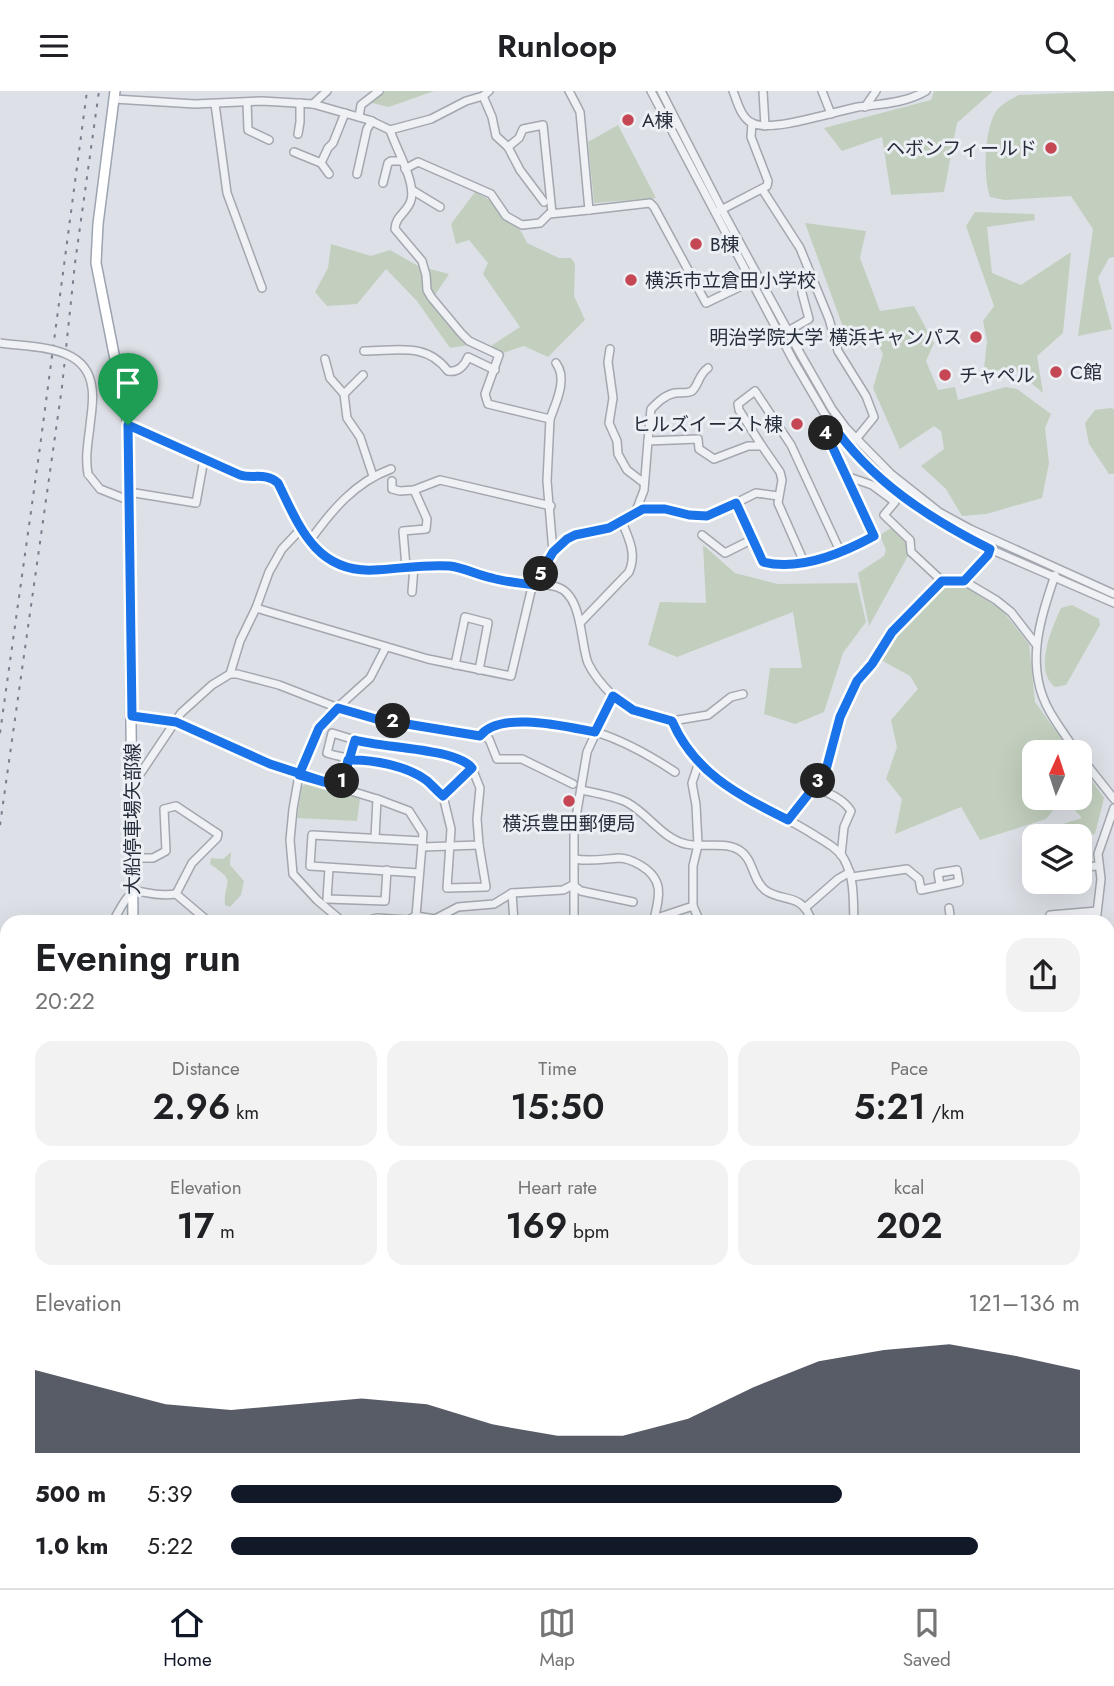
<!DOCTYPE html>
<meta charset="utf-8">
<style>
:root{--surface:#fff;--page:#f2f2f2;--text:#202124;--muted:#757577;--line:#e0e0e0;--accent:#111827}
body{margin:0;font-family:Jost,"Noto Sans JP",sans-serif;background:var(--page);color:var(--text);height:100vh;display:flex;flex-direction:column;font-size:26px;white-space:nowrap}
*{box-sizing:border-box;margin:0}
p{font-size:23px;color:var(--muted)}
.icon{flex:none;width:38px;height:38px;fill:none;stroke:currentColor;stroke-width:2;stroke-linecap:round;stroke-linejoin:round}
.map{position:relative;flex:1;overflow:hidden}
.sheet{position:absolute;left:0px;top:824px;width:1115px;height:674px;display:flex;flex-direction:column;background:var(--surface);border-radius:21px 21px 0 0;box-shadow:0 7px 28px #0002}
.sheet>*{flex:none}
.needle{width:46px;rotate:3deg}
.buttons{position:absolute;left:1022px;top:649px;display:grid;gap:14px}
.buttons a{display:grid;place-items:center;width:70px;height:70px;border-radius:14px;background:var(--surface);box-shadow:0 7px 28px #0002;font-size:35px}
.pin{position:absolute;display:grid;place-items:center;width:60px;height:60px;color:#fff;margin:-72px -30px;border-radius:50% 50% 50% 0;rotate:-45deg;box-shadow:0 0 7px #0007}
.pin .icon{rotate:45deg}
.km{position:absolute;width:35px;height:35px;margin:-18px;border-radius:50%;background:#222;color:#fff;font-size:19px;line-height:35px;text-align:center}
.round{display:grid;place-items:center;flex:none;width:74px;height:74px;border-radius:21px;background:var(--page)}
.head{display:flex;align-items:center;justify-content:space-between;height:119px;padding:0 35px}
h1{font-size:38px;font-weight:600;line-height:52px}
.stats{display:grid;grid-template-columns:repeat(3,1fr);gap:10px;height:119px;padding:7px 35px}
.stats div{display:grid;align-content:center;border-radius:18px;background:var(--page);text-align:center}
.stats b{font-size:35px;font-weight:600}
.stats small{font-size:19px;font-weight:400}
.stats p{font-size:19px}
.chart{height:196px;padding:14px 35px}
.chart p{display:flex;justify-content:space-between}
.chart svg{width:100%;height:126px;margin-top:7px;fill:var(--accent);opacity:.7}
ul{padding:0 35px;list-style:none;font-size:23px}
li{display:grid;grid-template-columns:112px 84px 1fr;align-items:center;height:52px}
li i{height:18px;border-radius:9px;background:var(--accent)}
header{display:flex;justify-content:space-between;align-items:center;height:91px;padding:0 35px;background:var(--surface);font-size:32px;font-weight:600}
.tabs{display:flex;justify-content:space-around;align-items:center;height:98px;border-top:2px solid var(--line);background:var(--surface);font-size:19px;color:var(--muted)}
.tabs a{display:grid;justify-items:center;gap:4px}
.tabs .on{color:var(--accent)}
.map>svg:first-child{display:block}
.green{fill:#c2cfbe}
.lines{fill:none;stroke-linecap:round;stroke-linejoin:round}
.minor-casing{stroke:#a3a7af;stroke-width:10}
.major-casing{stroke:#9da4b1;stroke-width:12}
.minor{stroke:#eff1f4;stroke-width:7}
.major{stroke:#fff;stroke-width:9}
.rail{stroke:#777f8e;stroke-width:2;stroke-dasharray:3.5 7;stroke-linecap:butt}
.minor-bridge-casing{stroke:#a3a7af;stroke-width:10;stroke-linecap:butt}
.minor-bridge{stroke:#eff1f4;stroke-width:7}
.route-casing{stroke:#fff;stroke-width:14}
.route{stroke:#1a73e8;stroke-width:9}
.poi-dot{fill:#c64754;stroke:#eceff4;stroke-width:2.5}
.labels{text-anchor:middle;stroke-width:6;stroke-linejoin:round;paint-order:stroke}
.poi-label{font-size:19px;fill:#272e3b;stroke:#eceff4;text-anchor:start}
.street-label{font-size:19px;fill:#272e3b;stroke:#eceff4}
</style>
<header><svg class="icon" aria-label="menu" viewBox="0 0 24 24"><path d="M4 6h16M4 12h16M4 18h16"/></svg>Runloop<svg class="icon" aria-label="search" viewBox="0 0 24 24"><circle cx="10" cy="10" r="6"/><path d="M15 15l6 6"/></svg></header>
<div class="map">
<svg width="1114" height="1497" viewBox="0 0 1114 1497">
<rect width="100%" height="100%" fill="#dde0e6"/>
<g class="green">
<path d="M384,0H434L389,16L372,12Z"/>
<path d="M934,0H993L957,32L944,101L891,104L882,46L842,60L824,37L931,9Z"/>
<path d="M1114,0V166L1109,167L1098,187L1112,238L1078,245L1093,138L1071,105L1005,109L990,106C983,87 984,36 997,19C1003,12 1011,8 1019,4Z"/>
<path d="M618,34L656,107L594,112L588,51Z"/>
<path d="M475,101C498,112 517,129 527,152L559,167H571L575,173L574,205L585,229L548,266L524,255L503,262L488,257L520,236L483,183L488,172L469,149L456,153L451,133Z"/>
<path d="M975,121L1034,123L1035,129L987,136L992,182L1021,194L1071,161L1063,242L1037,265L1043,302L1018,281L984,278L987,250L983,230L994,215L966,135Z"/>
<path d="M805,132L866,140L860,167L880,220L914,215L934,252L926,270L938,299L955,296L958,309L1006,296L1017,298L1051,323L1045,337L1049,372L1042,407L986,423L962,425L946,398L921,375L944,358L941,340L934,335L900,358L873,297L883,263L870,239L843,236Z"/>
<path d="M331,153L371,165L390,159L418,175L449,183L435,204L469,254L450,257L417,210L386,178L357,213L327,215L315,201L328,177Z"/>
<path d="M1110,317L1114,318V383H1109L1089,353L1085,332L1095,319Z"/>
<path d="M891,437L908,450L909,463L869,535L858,482L884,465L886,459L880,444Z"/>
<path d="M703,454L735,482L778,493L857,492L866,531L843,562L824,621L795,633L764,623L770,577H802L793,521L677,566L648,554L660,511L706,512Z"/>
<path d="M964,495L1002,519L1029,553L1035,611L1071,661L1034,662V707H1063L1046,728L980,749L961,716L895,743L902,708L886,688L897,656L891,629L918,598L910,585L881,569L898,540L943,496Z"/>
<path d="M1072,514L1099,528L1100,534L1066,594L1055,596C1033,579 1052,537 1061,517Z"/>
<path d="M1080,673L1104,707L1095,743L1080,746L1047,745L1053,736L1082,727L1064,707H1080Z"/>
<path d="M309,691L360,708L357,730L297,727L302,695Z"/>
<path d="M231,761L230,774L244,790L241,804L230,816L225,814C224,788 238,792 210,773L211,767L223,768Z"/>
<path d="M7,989V1069H0V994Z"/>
</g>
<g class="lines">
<defs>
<g id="minor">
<path d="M569,0L580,21L589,119L650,112L654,116L706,212L756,188"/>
<path d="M651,0L793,269L824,322L838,342L886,391L936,430L990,458L1114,512"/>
<path d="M661,0L722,119L801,264L832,318L846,337L891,383L939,421L970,438L1114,503"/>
<path d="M733,0C737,10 741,27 752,32C771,42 836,20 858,16C881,13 906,12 926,0"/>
<path d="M763,0L765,35"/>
<path d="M822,0L831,23"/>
<path d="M483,5L492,26L496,45L508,56L520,79L544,111"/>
<path d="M114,8L195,13L262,10L313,13L369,29L390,39L431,28L466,10L483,5L489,0"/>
<path d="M247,11L248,39L269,49"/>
<path d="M215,13L227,102L262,197"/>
<path d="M313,13L327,0"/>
<path d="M865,16L876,0"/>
<path d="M359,26L361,14L379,0"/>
<path d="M390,39C396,58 416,91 411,109C408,121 395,125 395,138L422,170L426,184L427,199L431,206L461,242L469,250L499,264L485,303L488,313L550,328L547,390L553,461"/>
<path d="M298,43L300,31V12"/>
<path d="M508,56L519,47L523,38L543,34L552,122"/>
<path d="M294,61L321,72L329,83"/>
<path d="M321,72L328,57L333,52L345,22"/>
<path d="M405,78L418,71L491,103L506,125L522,134L540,132L549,123L589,119"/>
<path d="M357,83L367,38L372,30"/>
<path d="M383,92L388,72L391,70H401"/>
<path d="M762,98L800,157L829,228L838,260L866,305L874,326L856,348"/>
<path d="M412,99L440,116"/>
<path d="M719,120L767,95L768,90L751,46L752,32"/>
<path d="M788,240L809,228L802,202"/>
<path d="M610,258L608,271L613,307L609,332L617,350L618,363L627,379L644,392"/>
<path d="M364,260C398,260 426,251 448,280C458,282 465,274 468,266L495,279"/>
<path d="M325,268L330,287L344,303L347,327L360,346L373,385"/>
<path d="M344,303L363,284"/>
<path d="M550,328C556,311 568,288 556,272"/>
<path d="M128,334L240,384C253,388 266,381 278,392C288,414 298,444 318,460C354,491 404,473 447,475C468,476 488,488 509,491C524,494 542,491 557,496C583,504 580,552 588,572C593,583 605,597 614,606C630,621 652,624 672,630C699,695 756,708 811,742C822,749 838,757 844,768C855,788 853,809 854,831"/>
<path d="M648,350L651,318C658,311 665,304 675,302C680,301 687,303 692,300C699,294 698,284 708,277"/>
<path d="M762,355L780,381L782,389L778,412L804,471"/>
<path d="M88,383L100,398L128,409"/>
<path d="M846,385L872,394L895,411L884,424L910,449L911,461L942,490H964L996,509L1011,521L1035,552"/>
<path d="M392,390V398L400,400L414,399L440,389L551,415"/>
<path d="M129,401L196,412L204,368"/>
<path d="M736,412L756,402L778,405"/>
<path d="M636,420L644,399L648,350L698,348L699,358L714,368L748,355H762L739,319L738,313L755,300L791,354L840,460"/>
<path d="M702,444L725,462L753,448"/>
<path d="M309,451C331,420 355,391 391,378"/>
<path d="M406,476L403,440L426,438L427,428L414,399"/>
<path d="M1055,484C1040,529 1024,576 1050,621C1058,635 1068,648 1077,662"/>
<path d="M964,490L988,464L990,458"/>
<path d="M412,501L414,476"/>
<path d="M256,517L428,568L511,585L531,500L553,461L567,448L609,437L643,418H665L689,424L707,425L736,412L763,471C799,480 842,462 874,445L826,342L839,328"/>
<path d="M580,532L629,481C637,463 629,448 622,431"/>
<path d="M455,574L465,526L488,532L479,579"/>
<path d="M230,583L240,550L256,517L269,481L282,458L301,438"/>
<path d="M132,624L176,631L299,684L377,708L409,720L423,742L416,825"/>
<path d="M672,630L708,624L731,606L743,603"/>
<path d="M480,644L489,648L497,668H522L573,693"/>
<path d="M355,649L332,642L327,662C358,672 393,670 422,687C430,691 436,699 443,705"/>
<path d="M1080,665L1114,708"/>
<path d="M472,677L443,705L451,738L447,797L486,796L479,754"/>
<path d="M132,695L181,622L212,594L230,583H237L279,594L338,617L376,628L480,644C498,621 571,633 596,641C624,650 651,665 675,681"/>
<path d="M341,696L355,649L380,655L434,661L466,670L472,677L480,697L477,728L479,754L422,756"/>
<path d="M814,696C828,702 843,707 851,720L844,736L841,764"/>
<path d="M581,699C595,702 615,705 628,712C648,723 663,748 686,753C702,757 724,750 739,759C754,768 752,789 765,799C782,812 802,800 812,831"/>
<path d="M788,728L818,691L827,675L840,626L857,590L872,573L892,541L942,490"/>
<path d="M375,747L377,708"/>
<path d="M133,767H153L166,760L164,718L176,715L218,743L217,747L192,772L176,803"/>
<path d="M575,768C591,771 603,768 619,767C627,767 633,770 640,774C664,788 660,804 654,828"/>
<path d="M1080,776L1099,775"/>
<path d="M329,777L327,808L385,810L387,779"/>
<path d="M419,782L310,775L312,744L422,750"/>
<path d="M852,786L907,778L919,788L921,799L959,791L957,779L938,782L940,794"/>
<path d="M512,802L514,831"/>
<path d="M693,815L700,831"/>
<path d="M805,817L838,788L850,781"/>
<path d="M949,817L951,831"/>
<path d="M113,831C138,781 134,809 176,803L209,831"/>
<path d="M343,831L317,809L293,783L290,749L293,718L299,684L319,637L327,626L370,587L386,556"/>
<path d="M362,831L377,827L408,829L416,825L435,828L458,816L494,813L512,802L563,799L573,794L581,800L633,811"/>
<path d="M574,831V738L587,661L613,605"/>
<path d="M645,831L693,815V775L698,754L696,714L692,692L699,671"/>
<path d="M1051,831L1050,824L1097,820"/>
<path d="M1096,831L1101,788L1098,763L1114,717"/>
<path d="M1108,847L1114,850"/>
<path d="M1108,888L1114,881"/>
<path d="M0,921L7,923"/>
<path d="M1108,945L1114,944"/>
<path d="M1108,994H1114"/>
<path d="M1108,1048L1114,1044"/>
<path d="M1108,1112L1114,1120"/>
<path d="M1108,1150L1114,1143"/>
<path d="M0,1282H7"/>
<path d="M1108,1290H1114"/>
<path d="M0,1292L7,1293"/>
<path d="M0,1346H7"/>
<path d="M0,1397H7"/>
<path d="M1108,1398L1114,1399"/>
<path d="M1108,1408L1114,1410"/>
<path d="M0,1465L7,1464"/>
<path d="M118,1491L123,1497"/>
<path d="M556,1491L558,1497"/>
<path d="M971,1491L984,1497"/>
<path d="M291,1497L294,1494L292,1491"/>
<path d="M424,1497L428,1491"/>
<path d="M732,1497L733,1491"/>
<path d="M1037,1497L1038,1491"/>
</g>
<g id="major">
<path d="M115,0L98,133L96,172L128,334L133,831"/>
<path d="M476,1491L478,1497"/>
</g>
</defs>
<use href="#minor" class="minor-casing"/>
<use href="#major" class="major-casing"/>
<use href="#minor" class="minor"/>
<use href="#major" class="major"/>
<g class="rail">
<path d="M0,642L40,356L87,0"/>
<path d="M0,734L62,296L75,172L99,0"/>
</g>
<defs>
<path id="minor-bridge" d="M0,252C34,257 87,253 92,297C94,309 91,323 90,335C88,351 85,367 88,383"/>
</defs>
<use href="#minor-bridge" class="minor-bridge-casing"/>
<use href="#minor-bridge" class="minor-bridge"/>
</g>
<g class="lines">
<defs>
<path id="route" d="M128,334L132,625L176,631L270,673L341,696L348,669C372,668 407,675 426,689C432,694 437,700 443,705L472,677C456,657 382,657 355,649L341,696L299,684L319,637L338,617L376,628L480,645C500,619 567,636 595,641L613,605L633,619L672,630C695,683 739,704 788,729L818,691L827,675L840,626L857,590L872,573L892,541L942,490H964L988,464L990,458C930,428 871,390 832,333L826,342L874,445C843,462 799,480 763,471L736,412L707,425L689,424L665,418H643L609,437L575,444L567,448L553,461L534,494C520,492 506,491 492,487C477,484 465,477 450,475C425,473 399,478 374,479C316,482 299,435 278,392C266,381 253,388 240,384L128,334"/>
</defs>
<use href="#route" class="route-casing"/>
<use href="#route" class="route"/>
</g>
<g class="poi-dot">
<circle cx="628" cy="29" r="7"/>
<circle cx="1051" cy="57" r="7"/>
<circle cx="696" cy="153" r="7"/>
<circle cx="631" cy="189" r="7"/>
<circle cx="976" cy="246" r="7"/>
<circle cx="1056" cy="281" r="7"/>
<circle cx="945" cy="284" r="7"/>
<circle cx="797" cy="333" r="7"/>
<circle cx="569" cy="710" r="7"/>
</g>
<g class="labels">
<g class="poi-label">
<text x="642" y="36">A棟</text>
<text x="1037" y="64" text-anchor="end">ヘボンフィールド</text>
<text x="710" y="160">B棟</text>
<text x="645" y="196">横浜市立倉田小学校</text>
<text x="962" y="253" text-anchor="end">明治学院大学 横浜キャンパス</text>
<text x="1070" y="288">C館</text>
<text x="959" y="291">チャペル</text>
<text x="783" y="340" text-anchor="end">ヒルズイースト棟</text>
<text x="569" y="739" text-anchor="middle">横浜豊田郵便局</text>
</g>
<g class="street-label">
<text transform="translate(132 728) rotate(-90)" y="7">大船停車場矢部線</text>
</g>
</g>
</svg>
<div class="buttons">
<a><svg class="needle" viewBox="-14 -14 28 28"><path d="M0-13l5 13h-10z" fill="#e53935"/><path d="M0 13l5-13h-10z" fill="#757577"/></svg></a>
<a><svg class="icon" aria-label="layers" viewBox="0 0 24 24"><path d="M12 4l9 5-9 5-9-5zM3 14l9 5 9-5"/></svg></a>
</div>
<div class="pin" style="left:128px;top:334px;background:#1e9e55"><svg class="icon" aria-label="arrive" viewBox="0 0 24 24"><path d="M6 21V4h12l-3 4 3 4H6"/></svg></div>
<b class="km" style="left:342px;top:690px">1</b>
<b class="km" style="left:393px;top:630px">2</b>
<b class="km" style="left:818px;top:690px">3</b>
<b class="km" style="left:826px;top:342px">4</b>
<b class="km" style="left:541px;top:483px">5</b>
<section class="sheet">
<div class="head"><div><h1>Evening run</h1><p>20:22</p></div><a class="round"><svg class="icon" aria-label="share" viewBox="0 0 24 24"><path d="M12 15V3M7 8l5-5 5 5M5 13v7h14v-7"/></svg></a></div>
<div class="stats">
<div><p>Distance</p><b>2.96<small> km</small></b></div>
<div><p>Time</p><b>15:50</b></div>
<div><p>Pace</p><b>5:21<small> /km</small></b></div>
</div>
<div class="stats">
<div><p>Elevation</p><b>17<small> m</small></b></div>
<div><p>Heart rate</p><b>169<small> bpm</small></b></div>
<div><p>kcal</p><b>202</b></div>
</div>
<div class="chart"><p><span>Elevation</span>121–136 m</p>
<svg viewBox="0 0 160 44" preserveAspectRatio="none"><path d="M0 44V15L10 21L20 27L30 29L40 27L50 25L60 27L70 34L80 38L90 38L100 32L110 21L120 12L130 8L140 6L150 10L160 15V44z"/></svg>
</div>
<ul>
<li><b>500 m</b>5:39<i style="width:72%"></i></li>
<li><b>1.0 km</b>5:22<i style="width:88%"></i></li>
</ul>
</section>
</div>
<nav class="tabs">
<a class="on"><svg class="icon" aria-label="home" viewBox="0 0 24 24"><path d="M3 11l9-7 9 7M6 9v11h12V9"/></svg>Home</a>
<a><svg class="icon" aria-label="map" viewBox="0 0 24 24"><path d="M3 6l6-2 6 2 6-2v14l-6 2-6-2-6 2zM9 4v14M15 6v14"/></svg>Map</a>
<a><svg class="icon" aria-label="saved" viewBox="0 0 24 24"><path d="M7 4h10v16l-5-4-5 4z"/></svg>Saved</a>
</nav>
